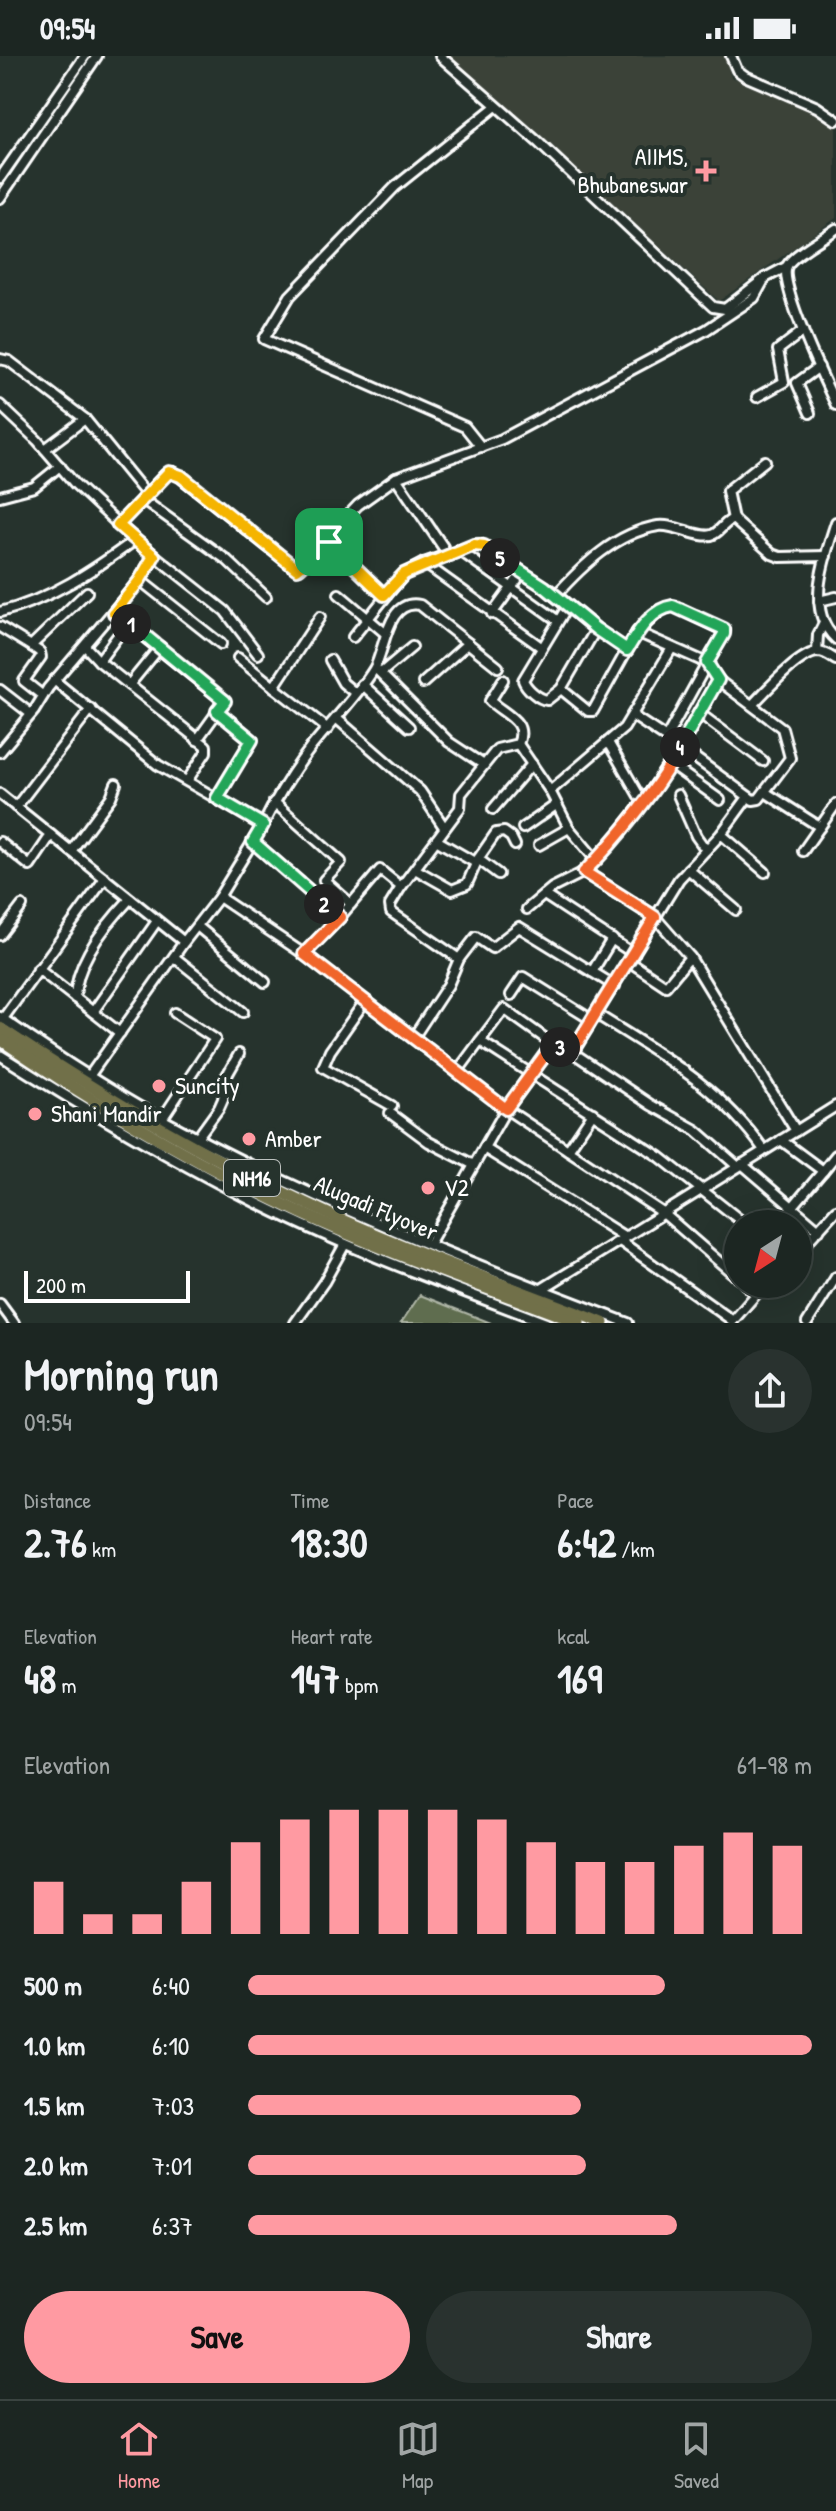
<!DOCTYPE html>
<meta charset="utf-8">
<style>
:root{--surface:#1c2622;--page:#29322f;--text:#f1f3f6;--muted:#a0a5a5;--line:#3a4340;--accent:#ff9aa2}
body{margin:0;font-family:"Patrick Hand",sans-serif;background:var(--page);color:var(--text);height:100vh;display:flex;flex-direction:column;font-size:30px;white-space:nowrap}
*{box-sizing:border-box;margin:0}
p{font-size:26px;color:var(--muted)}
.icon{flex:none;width:44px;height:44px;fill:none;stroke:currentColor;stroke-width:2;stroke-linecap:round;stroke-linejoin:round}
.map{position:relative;height:1267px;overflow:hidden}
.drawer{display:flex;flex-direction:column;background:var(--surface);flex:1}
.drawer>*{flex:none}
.needle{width:52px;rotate:216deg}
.controls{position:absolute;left:724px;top:1154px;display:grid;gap:16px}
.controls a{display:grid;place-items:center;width:88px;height:88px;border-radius:50%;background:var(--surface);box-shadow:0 8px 32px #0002,0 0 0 2px var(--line);font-size:40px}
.scale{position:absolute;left:24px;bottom:20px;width:166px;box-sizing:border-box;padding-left:8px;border:4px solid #fff;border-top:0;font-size:22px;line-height:28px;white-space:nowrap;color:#fff;-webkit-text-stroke:6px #26332d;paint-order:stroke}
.pin{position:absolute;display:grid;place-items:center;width:68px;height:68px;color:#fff;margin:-34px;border-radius:16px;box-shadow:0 4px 12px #0006}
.km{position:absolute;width:40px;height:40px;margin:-20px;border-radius:50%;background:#222;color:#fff;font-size:22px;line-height:40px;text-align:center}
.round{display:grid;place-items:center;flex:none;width:84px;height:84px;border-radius:42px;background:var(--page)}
.overview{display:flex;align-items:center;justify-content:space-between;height:136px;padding:0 24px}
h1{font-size:44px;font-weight:800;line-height:60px}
.metrics{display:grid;grid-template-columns:repeat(3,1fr);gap:12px;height:136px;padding:8px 24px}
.metrics div{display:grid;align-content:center}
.metrics b{font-size:40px;font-weight:800}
.metrics small{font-size:22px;font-weight:400}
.metrics p{font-size:22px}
.chart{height:224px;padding:16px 24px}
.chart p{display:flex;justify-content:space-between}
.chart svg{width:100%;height:144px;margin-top:8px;stroke:var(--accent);stroke-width:6}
.button{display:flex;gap:16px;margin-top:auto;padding:16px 24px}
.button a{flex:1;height:92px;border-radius:48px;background:var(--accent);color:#111;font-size:32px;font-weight:800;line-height:92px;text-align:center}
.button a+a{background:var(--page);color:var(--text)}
ul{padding:0 24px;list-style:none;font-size:26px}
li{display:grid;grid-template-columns:128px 96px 1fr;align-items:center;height:60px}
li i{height:20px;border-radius:10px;background:var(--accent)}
.status{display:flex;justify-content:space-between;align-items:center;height:56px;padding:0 40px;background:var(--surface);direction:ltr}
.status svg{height:22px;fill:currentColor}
.tabs{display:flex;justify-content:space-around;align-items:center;height:112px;border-top:2px solid var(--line);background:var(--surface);font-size:22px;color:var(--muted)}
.tabs a{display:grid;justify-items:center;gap:4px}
.tabs .selected{color:var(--accent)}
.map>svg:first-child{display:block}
.built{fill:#3a4238}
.green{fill:#5f6d4f;stroke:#afb6a7;stroke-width:2}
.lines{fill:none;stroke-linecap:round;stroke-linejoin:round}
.minor-casing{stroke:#fff;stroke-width:14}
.highway-casing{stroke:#fff;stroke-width:17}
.minor{stroke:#26332d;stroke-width:8}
.highway{stroke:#71704a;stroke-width:11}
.split-1-casing{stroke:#fff;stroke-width:16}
.split-2-casing{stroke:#fff;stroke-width:16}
.split-3-casing{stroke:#fff;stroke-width:16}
.split-4-casing{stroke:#fff;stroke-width:16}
.split-5-casing{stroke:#fff;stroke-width:16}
.split-6-casing{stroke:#fff;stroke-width:16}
.split-1{stroke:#f5b400;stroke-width:10}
.split-2{stroke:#22a559;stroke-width:10}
.split-3{stroke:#f0652b;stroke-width:10}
.split-4{stroke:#f0652b;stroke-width:10}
.split-5{stroke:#22a559;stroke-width:10}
.split-6{stroke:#f5b400;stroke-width:10}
.poi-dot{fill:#ff9aa2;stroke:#26332d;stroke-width:3}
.labels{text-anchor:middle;stroke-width:8;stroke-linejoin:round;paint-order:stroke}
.shield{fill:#26332d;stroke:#bec2c0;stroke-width:2}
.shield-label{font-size:22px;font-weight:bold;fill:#fff}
.poi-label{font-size:24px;fill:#fff;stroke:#26332d;text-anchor:start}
.street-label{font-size:24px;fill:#fff;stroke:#26332d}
</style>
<div class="status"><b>09:54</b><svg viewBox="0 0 49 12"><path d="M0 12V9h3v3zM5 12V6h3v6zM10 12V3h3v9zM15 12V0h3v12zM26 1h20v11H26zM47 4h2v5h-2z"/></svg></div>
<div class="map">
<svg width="836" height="1267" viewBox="0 0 836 1267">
<rect width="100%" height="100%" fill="#26332d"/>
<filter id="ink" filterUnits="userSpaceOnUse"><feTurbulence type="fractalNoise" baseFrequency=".0125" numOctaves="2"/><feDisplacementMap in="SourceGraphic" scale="16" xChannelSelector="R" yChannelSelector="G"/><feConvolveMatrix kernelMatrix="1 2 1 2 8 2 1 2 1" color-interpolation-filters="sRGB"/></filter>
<g filter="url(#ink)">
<path class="built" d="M449,0H725L731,21L821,56L836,68V162L719,245Z"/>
<path class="green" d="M420,1239L491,1267H401Z"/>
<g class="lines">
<defs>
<g id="minor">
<path d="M440,0L539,87L713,251L725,253L765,222L786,211"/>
<path d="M731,0L737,14L745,20L817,51L836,64"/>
<path d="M0,122L85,0"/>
<path d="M0,142L97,0"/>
<path d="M836,173C825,181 792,199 787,210C778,228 826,328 836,349"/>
<path d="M0,303L9,305L85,363L146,438"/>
<path d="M757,341L784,326L778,294L803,275"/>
<path d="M0,349L37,384L75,428L135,484L225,555L258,598"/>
<path d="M810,357L797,327L819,311"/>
<path d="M481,391L465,371L264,283L290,240L395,131L496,50"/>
<path d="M45,393L85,363"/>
<path d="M396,422L443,491"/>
<path d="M0,440L34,431L60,410"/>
<path d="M142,443L227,504L266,541"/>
<path d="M733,463L727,435L765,405"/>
<path d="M836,466C825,501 804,554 836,583"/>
<path d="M118,469L165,419L174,416L294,511L300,513L329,486L341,467L358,449L396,422L502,383L706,274L754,242L765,222"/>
<path d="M329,486L384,539"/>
<path d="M459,494L557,564"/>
<path d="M424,507L541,591"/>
<path d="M140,524L221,588"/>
<path d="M339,538L385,577"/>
<path d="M555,540C583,509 616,477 658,470C674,467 702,485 714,478C721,474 725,466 733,463L772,498L780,501L826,500"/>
<path d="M819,545L836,541"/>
<path d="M567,551L523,624C526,632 538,643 547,644L561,633L596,573"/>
<path d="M0,556C50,544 94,514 135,484"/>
<path d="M114,557L225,645L197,684"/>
<path d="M492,558L522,517"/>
<path d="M320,561L274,631L328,673"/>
<path d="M0,571L31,590"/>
<path d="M637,576L661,554L673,550L725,575L666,682"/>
<path d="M353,581L404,518L424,507L480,488L545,531L596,573L627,594"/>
<path d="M85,590L99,605L206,690V696L187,725"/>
<path d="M817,596L818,579L823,569"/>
<path d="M238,602L274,631"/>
<path d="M330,604L343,627L355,637"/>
<path d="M99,605L128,566"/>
<path d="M375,612L449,686L484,709"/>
<path d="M381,617L412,591"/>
<path d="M423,627L468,587"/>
<path d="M362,628L409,671"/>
<path d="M129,629L160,591"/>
<path d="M561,633L588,655H593L637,576L707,607L718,624L782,672L790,702L759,743L753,744L680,691L633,660"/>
<path d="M0,634L31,658"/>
<path d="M43,640L24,625L41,601L40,596L31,590L87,536"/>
<path d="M752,649C766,635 799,597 818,596C825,596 831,601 836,604"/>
<path d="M217,655L252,684L217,742"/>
<path d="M699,657L763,705"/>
<path d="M336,662L420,735L444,771"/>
<path d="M518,688L550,735L569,772L596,804"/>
<path d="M609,688L642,745"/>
<path d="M0,696L34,655L48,632L140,524L154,500"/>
<path d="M670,708L720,744"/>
<path d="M550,735L624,672L672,592"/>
<path d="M765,736L820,771"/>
<path d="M0,738L184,886L219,841L263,769L158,709L54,624"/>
<path d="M678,739L696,780L706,794"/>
<path d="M274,746L341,806L324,824L351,848"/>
<path d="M16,751L91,653"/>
<path d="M493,753L532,708"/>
<path d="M263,769C276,742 293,715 312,690C332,665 357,641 374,613C385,596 386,542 420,549L498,611"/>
<path d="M523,772L556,749"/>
<path d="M721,778L765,816"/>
<path d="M436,784L476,807"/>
<path d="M0,786L30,810L51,779"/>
<path d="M253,786L340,861L304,898"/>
<path d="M539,789L569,772"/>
<path d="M71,795L111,741L116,728"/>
<path d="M803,795L836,748"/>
<path d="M478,803L498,818"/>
<path d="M415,813L452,834L467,828L478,803L496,777L504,776L511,781L515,789"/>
<path d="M688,813L736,854"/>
<path d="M584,816C640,761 680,692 718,624"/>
<path d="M401,831L390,849L391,856L459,903"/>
<path d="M544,839L634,898"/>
<path d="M219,841L304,898L506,1053L429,1188"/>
<path d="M527,853L552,832L584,816L655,861L690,901L796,1075"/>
<path d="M340,861L380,814L401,831L460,752L461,738L497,693L518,688C528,665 505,659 490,645L503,624"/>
<path d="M197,870L265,926"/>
<path d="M0,879L22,850"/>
<path d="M174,901L243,956"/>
<path d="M630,906L666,930L690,901"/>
<path d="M38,913L120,977"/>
<path d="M592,916L612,883"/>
<path d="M511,939L523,921L592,964"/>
<path d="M75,942C76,905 105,869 130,843"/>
<path d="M365,945L330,995L323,1011L392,1050"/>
<path d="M93,956L157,865"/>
<path d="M596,958C661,999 719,1030 764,1094"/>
<path d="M0,961C50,995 101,1030 154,1059C305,1142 467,1206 628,1267"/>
<path d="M2,964L105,822"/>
<path d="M413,982L448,929L459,903L476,881L492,892L519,871L615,930"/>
<path d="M480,985L504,953L553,988"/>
<path d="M572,996L651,1049L696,1074L737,1110"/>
<path d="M0,999C79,1049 159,1097 243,1140C340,1190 444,1228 546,1267"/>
<path d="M457,1016L480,985L660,1101L745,1168"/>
<path d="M90,1019L184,886"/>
<path d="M390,1057L429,1086L474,1109"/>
<path d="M162,1063L215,983L175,957"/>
<path d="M198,1081L219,1052L223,1043L226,1021L239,998"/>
<path d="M781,1084L823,1115L836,1099"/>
<path d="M484,1092L625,1181"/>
<path d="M568,1094L593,1057"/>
<path d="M742,1108L819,1174"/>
<path d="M778,1168L823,1115"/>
<path d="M620,1185L733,1265"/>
<path d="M798,1196L836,1154"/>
<path d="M738,1222L663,1157L506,1053L553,988L572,996L679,823L721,778L748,741"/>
<path d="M745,1228L755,1237"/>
<path d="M537,1236L836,1050"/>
<path d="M0,1248L14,1267"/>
<path d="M732,1266L765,1228"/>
<path d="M295,1267L324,1226L345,1188"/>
<path d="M807,1267L836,1221"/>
</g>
<g id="highway">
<path d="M0,972C98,1037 198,1097 305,1147C401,1193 504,1228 603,1267"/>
<path d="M0,983C95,1048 196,1108 301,1157C392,1199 486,1231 579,1267"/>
</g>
</defs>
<use href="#minor" class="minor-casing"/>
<use href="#highway" class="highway-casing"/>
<use href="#minor" class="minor"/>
<use href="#highway" class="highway"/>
</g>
</g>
<g class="lines" filter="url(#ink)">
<defs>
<path id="split-1" d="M131,568L114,557L140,524L154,500L118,469L169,416L181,420L297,513L329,486"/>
<path id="split-2" d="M131,568L225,645L217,655L252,684L217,742L263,769L253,786L324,848"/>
<path id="split-3" d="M324,848L340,861L304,898L506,1053L553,988L560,991"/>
<path id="split-4" d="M560,991L572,996L655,861L584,816C615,786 661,729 680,691"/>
<path id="split-5" d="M500,502L545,531L596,573L627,594C638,576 651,553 673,550L724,573V578L707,607L718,624L680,691"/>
<path id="split-6" d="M329,486L384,539L404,518L474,489L484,490L500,502"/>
</defs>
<use href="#split-1" class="split-1-casing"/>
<use href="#split-2" class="split-2-casing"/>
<use href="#split-3" class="split-3-casing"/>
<use href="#split-4" class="split-4-casing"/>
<use href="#split-5" class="split-5-casing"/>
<use href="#split-6" class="split-6-casing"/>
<use href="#split-1" class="split-1"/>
<use href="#split-2" class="split-2"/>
<use href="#split-3" class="split-3"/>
<use href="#split-4" class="split-4"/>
<use href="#split-5" class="split-5"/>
<use href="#split-6" class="split-6"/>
</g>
<g class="poi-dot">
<path d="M702 103h8v8h8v8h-8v8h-8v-8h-8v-8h8z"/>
<circle cx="159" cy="1030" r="8"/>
<circle cx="35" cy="1058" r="8"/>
<circle cx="249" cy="1083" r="8"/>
<circle cx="428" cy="1132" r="8"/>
</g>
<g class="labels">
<rect class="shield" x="224" y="1104" width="56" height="36" rx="6"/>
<g class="shield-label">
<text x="252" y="1130">NH16</text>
</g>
<g class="poi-label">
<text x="688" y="109" text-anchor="end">AIIMS,<tspan x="688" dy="28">Bhubaneswar</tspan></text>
<text x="175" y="1038">Suncity</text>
<text x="51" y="1066">Shani Mandir</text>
<text x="265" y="1091">Amber</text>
<text x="444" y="1140">V2</text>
</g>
<g class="street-label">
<text transform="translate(376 1152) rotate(23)" y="8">Alugadi Flyover</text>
</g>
</g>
</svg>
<div class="controls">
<a><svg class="needle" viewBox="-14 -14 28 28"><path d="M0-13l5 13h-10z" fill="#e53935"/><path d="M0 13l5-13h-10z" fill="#a0a5a5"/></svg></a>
</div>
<div class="scale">200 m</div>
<div class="pin" style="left:329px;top:486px;background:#1e9e55"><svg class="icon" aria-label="arrive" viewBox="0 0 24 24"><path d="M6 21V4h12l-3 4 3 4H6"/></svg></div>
<b class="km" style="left:131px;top:568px">1</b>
<b class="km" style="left:324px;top:848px">2</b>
<b class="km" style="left:560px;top:991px">3</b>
<b class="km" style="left:680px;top:691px">4</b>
<b class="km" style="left:500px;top:502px">5</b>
</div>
<section class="drawer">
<div class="overview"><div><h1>Morning run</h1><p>09:54</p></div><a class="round"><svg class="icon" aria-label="share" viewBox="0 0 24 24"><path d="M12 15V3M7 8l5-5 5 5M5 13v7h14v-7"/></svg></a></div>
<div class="metrics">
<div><p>Distance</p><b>2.76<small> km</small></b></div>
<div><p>Time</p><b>18:30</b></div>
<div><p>Pace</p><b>6:42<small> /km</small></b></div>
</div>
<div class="metrics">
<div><p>Elevation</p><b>48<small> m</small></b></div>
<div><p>Heart rate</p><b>147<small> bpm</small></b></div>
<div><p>kcal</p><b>169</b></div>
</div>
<div class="chart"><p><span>Elevation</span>61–98 m</p>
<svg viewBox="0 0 160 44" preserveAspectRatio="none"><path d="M5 44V28M15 44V38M25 44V38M35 44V28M45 44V16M55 44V9M65 44V6M75 44V6M85 44V6M95 44V9M105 44V16M115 44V22M125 44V22M135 44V17M145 44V13M155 44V17"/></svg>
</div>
<ul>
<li><b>500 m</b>6:40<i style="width:74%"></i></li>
<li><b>1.0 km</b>6:10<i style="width:100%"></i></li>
<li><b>1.5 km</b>7:03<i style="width:59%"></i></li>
<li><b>2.0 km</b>7:01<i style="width:60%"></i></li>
<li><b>2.5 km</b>6:37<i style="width:76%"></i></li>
</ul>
<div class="button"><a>Save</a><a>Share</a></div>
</section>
<nav class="tabs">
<a class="selected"><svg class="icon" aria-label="home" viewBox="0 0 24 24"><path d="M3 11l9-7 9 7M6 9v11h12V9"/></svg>Home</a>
<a><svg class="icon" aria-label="map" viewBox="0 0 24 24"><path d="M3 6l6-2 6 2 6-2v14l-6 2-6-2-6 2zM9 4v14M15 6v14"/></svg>Map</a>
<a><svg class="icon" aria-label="saved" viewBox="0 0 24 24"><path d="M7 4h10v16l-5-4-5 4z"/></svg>Saved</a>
</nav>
